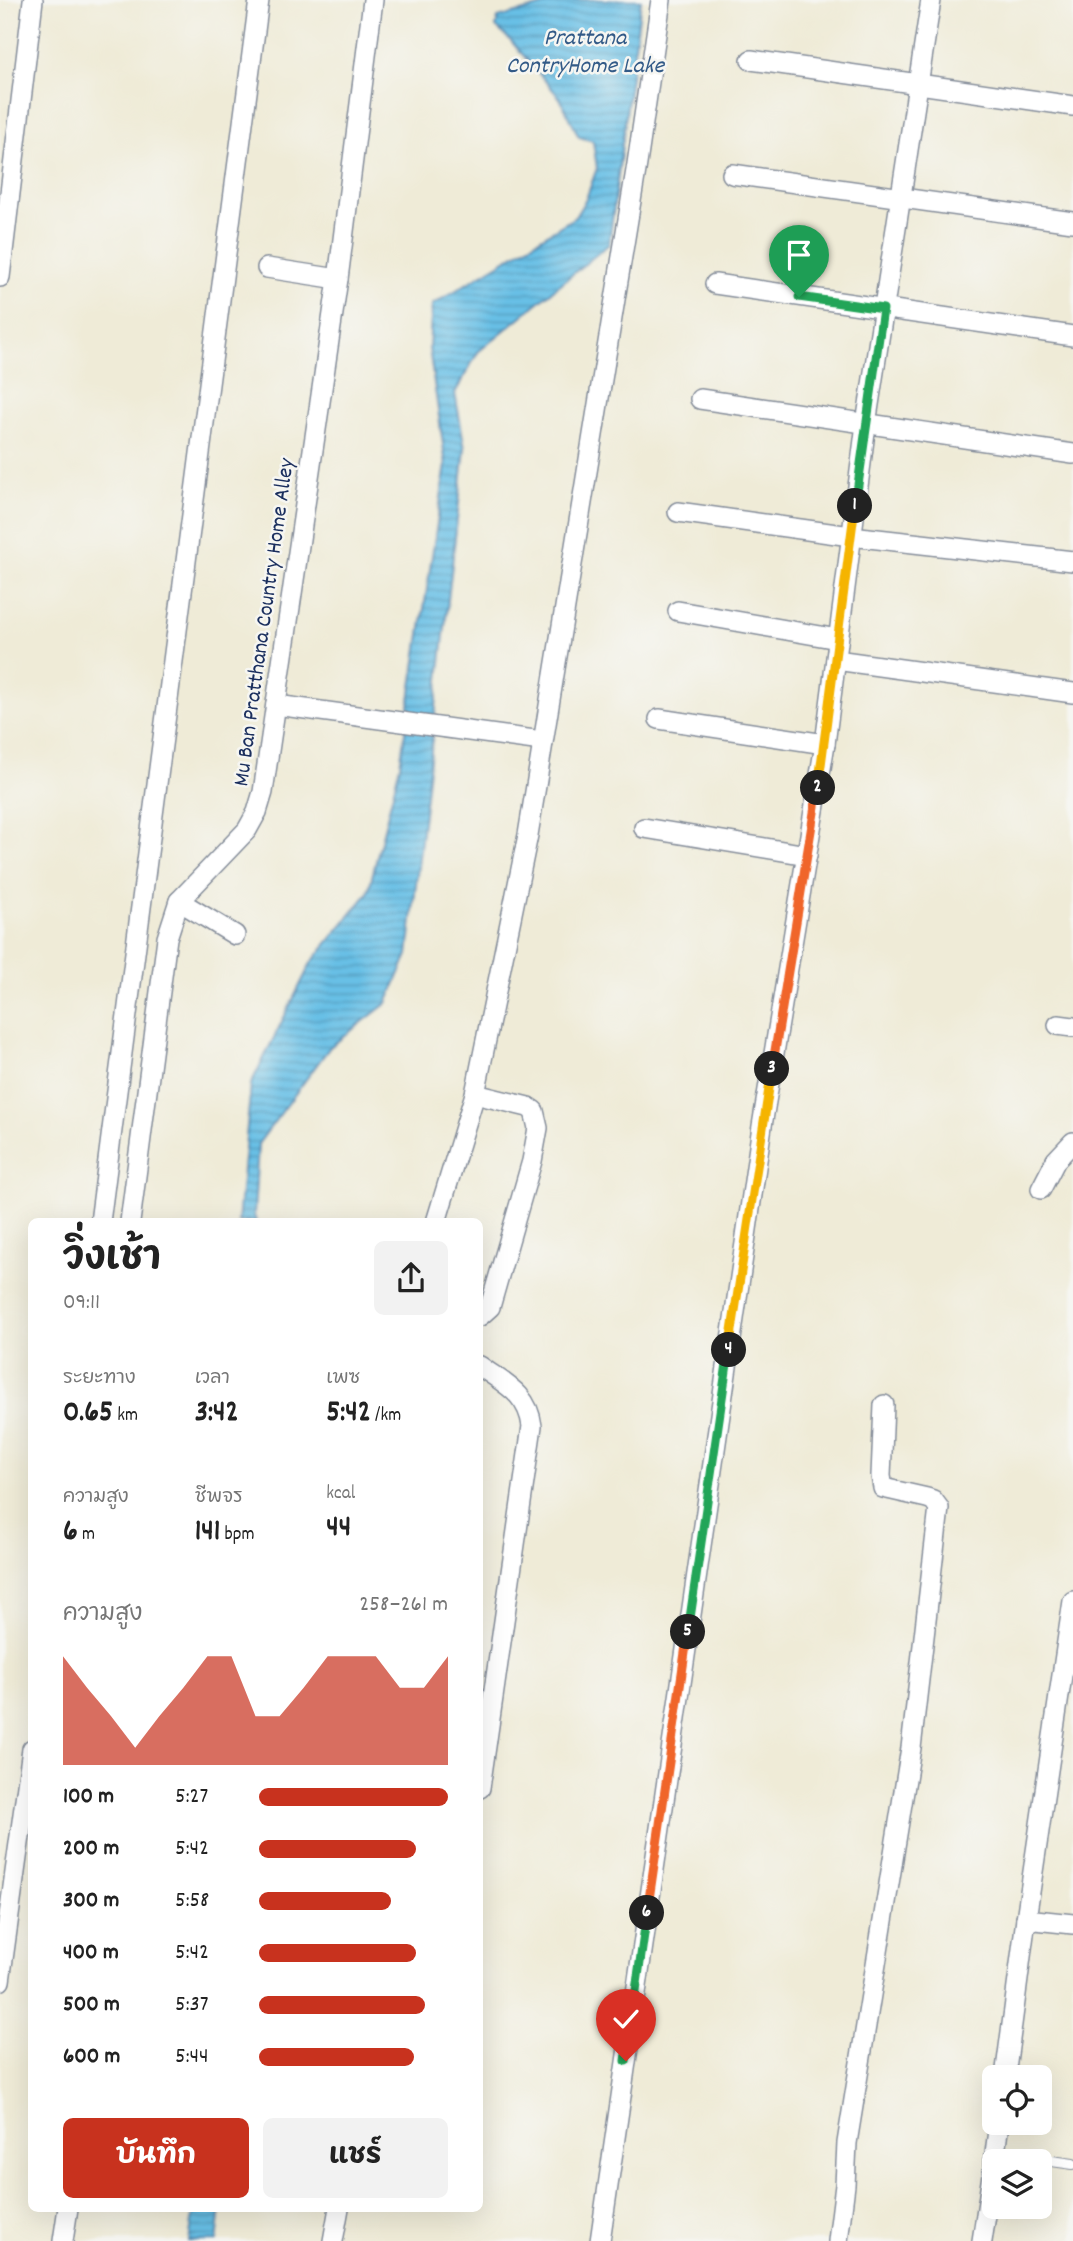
<!DOCTYPE html>
<html lang="th">
<meta charset="utf-8">
<style>
:root{--surface:#fff;--page:#f2f2f2;--text:#222;--muted:#767676;--accent:#c8321e}
body{margin:0;font-family:Dekko,"Playpen Sans Thai",sans-serif;background:var(--page);color:var(--text);height:100vh;display:flex;flex-direction:column;font-size:26px;white-space:nowrap}
*{box-sizing:border-box;margin:0}
p{font-size:23px;color:var(--muted)}
.icon{flex:none;width:38px;height:38px;fill:none;stroke:currentColor;stroke-width:2;stroke-linecap:round;stroke-linejoin:round}
.map{position:relative;flex:1;overflow:hidden}
.side{position:absolute;left:28px;top:1218px;width:455px;height:994px;display:flex;flex-direction:column;background:var(--surface);border-radius:10px;box-shadow:0 7px 28px #0002}
.side>*{flex:none}
.controls{position:absolute;left:982px;top:2065px;display:grid;gap:14px}
.controls a{display:grid;place-items:center;width:70px;height:70px;border-radius:10px;background:var(--surface);box-shadow:0 7px 28px #0002;font-size:35px}
.pin{position:absolute;display:grid;place-items:center;width:60px;height:60px;color:#fff;margin:-72px -30px;border-radius:50% 50% 50% 0;rotate:-45deg;box-shadow:0 0 7px #0007}
.pin .icon{rotate:45deg}
.km{position:absolute;width:35px;height:35px;margin:-18px;border-radius:50%;background:#222;color:#fff;font-size:19px;line-height:35px;text-align:center}
.round{display:grid;place-items:center;flex:none;width:74px;height:74px;border-radius:10px;background:var(--page)}
.summary{display:flex;align-items:center;justify-content:space-between;height:119px;padding:0 35px}
h1{font-size:38px;font-weight:700;line-height:52px}
.stats{display:grid;grid-template-columns:repeat(3,1fr);gap:10px;height:119px;padding:7px 35px}
.stats div{display:grid;align-content:center}
.stats b{font-size:30px;font-weight:700}
.stats small{font-size:19px;font-weight:400}
.stats p{font-size:19px}
.chart{height:196px;padding:14px 35px}
.chart p{display:flex;justify-content:space-between}
.chart svg{width:100%;height:126px;margin-top:7px;fill:var(--accent);opacity:.7}
.button{display:flex;gap:14px;margin-top:auto;padding:14px 35px}
.button a{flex:1;height:80px;border-radius:10px;background:var(--accent);color:#fff;font-size:28px;font-weight:700;line-height:80px;text-align:center}
.button a+a{background:var(--page);color:var(--text)}
ul{padding:0 35px;list-style:none;font-size:23px}
li{display:grid;grid-template-columns:112px 84px 1fr;align-items:center;height:52px}
li i{height:18px;border-radius:9px;background:var(--accent)}
.map>svg:first-child{display:block}
.water{fill:url(#water-rules);stroke:#4278a2;stroke-width:2}
.lines{fill:none;stroke-linecap:round;stroke-linejoin:round}
.lane-casing{stroke:#858d9a;stroke-width:12}
.street-casing{stroke:#858d9a;stroke-width:22}
.lane{stroke:#fff;stroke-width:10}
.street{stroke:#fff;stroke-width:19}
.split-1-casing{stroke:#fff;stroke-width:14}
.split-2-casing{stroke:#fff;stroke-width:14}
.split-3-casing{stroke:#fff;stroke-width:14}
.split-4-casing{stroke:#fff;stroke-width:14}
.split-5-casing{stroke:#fff;stroke-width:14}
.split-6-casing{stroke:#fff;stroke-width:14}
.split-7-casing{stroke:#fff;stroke-width:14}
.split-1{stroke:#22a559;stroke-width:9}
.split-2{stroke:#f5b400;stroke-width:9}
.split-3{stroke:#f0652b;stroke-width:9}
.split-4{stroke:#f5b400;stroke-width:9}
.split-5{stroke:#22a559;stroke-width:9}
.split-6{stroke:#f0652b;stroke-width:9}
.split-7{stroke:#22a559;stroke-width:9}
.labels{text-anchor:middle;stroke-width:5;stroke-linejoin:round;paint-order:stroke}
.street-label{font-size:23px;fill:#1b2f5e;stroke:#f6f6f2}
.water-label{font-size:24px;font-style:italic;fill:#325a87;stroke:#f6f6f2}
</style>
<div class="map">
<svg width="1073" height="2241" viewBox="0 0 1073 2241">
<defs>
<pattern id="water-rules" width="6" height="5" patternUnits="userSpaceOnUse" patternTransform="scale(1.75)"><rect width="6" height="5" fill="#68c0e6"/><path d="M0 2.5h6" fill="none" stroke="#559cbe"/></pattern>
</defs>
<rect width="100%" height="100%" fill="#f6f6f2"/>
<filter id="ink" filterUnits="userSpaceOnUse"><feTurbulence type="fractalNoise" baseFrequency=".0143" numOctaves="2"/><feDisplacementMap in="SourceGraphic" scale="14" xChannelSelector="R" yChannelSelector="G"/><feConvolveMatrix kernelMatrix="1 2 1 2 8 2 1 2 1" color-interpolation-filters="sRGB"/></filter>
<filter id="wash" filterUnits="userSpaceOnUse"><feTurbulence type="fractalNoise" baseFrequency=".00686" numOctaves="4" result="noise"/><feDisplacementMap in="SourceGraphic" scale="28" xChannelSelector="R" yChannelSelector="G"/><feGaussianBlur stdDeviation="1.57" result="paint"/><feColorMatrix in="noise" values="0 0 0 0 0 0 0 0 0 0 0 0 0 0 0 0 0 1.4 0 .05"/><feComposite in="paint" operator="in"/></filter>
<g filter="url(#wash)">
<rect width="100%" height="100%" fill="#efebd7"/>
<g class="water">
<path d="M564,0H641L609,244L478,352L455,393L465,449L408,955L387,1003L330,1047L258,1144L254,1215L256,1221L238,1222L251,1084L311,963L368,893L400,765L446,465L429,348L432,305L575,217L586,199L597,168L593,141L579,137L560,98L511,41L496,27L498,18Z"/>
<path d="M194,2209H221L217,2241H189Z"/>
</g>
</g>
<g filter="url(#ink)">
<g class="lines">
<defs>
<path id="lane" d="M995,2153L1073,2164"/>
<g id="street">
<path d="M751,60L1073,106"/>
<path d="M732,174L1073,222"/>
<path d="M267,268L338,279"/>
<path d="M0,277L33,0"/>
<path d="M715,284L1073,336"/>
<path d="M700,399L1073,454"/>
<path d="M678,512L851,536L1073,561"/>
<path d="M678,611L838,639"/>
<path d="M836,660L1073,693"/>
<path d="M276,705L542,741"/>
<path d="M659,719L825,744"/>
<path d="M644,828L807,855"/>
<path d="M179,901L235,935"/>
<path d="M1058,1025L1073,1027"/>
<path d="M475,1094L528,1107L534,1111L538,1128L532,1161L490,1307L480,1316"/>
<path d="M1041,1189L1056,1160L1073,1142"/>
<path d="M100,1222L259,0"/>
<path d="M130,1222L167,938L179,901L247,830L257,812L263,792L338,279L373,0"/>
<path d="M436,1222L475,1094L528,835L637,164L661,0"/>
<path d="M480,1366C504,1384 528,1393 532,1426L480,1788"/>
<path d="M1026,1919L1073,1924"/>
<path d="M0,1981L32,1749"/>
<path d="M1005,2077L1026,1919L1073,1601"/>
<path d="M994,2161L999,2123"/>
<path d="M63,2241L68,2208"/>
<path d="M333,2241L339,2208"/>
<path d="M600,2241L762,1126L825,744L866,424L931,0"/>
<path d="M838,2241L845,2185L847,2143L911,1748L939,1508L933,1500L927,1498L883,1488L881,1476L884,1405"/>
<path d="M982,2241L994,2162"/>
</g>
</defs>
<use href="#lane" class="lane-casing"/>
<use href="#street" class="street-casing"/>
<use href="#lane" class="lane"/>
<use href="#street" class="street"/>
</g>
</g>
<g class="lines" filter="url(#ink)">
<defs>
<path id="split-1" d="M799,297L883,309L855,506"/>
<path id="split-2" d="M818,788L855,506"/>
<path id="split-3" d="M772,1069L818,788"/>
<path id="split-4" d="M729,1350L772,1069"/>
<path id="split-5" d="M688,1632L729,1350"/>
<path id="split-6" d="M647,1913L688,1632"/>
<path id="split-7" d="M626,2061L647,1913"/>
</defs>
<use href="#split-1" class="split-1-casing"/>
<use href="#split-2" class="split-2-casing"/>
<use href="#split-3" class="split-3-casing"/>
<use href="#split-4" class="split-4-casing"/>
<use href="#split-5" class="split-5-casing"/>
<use href="#split-6" class="split-6-casing"/>
<use href="#split-7" class="split-7-casing"/>
<use href="#split-1" class="split-1"/>
<use href="#split-2" class="split-2"/>
<use href="#split-3" class="split-3"/>
<use href="#split-4" class="split-4"/>
<use href="#split-5" class="split-5"/>
<use href="#split-6" class="split-6"/>
<use href="#split-7" class="split-7"/>
</g>
<g class="labels">
<g class="street-label">
<text transform="translate(262 622) rotate(-82)" y="8">Mu Ban Pratthana Country Home Alley</text>
</g>
<g class="water-label">
<text x="585" y="44">Prattana<tspan x="585" dy="28">ContryHome Lake</tspan></text>
</g>
</g>
</svg>
<div class="controls">
<a><svg class="icon" aria-label="locate" viewBox="0 0 24 24"><circle cx="12" cy="12" r="6"/><path d="M12 2v4M12 18v4M2 12h4M18 12h4"/></svg></a>
<a><svg class="icon" aria-label="layers" viewBox="0 0 24 24"><path d="M12 4l9 5-9 5-9-5zM3 14l9 5 9-5"/></svg></a>
</div>
<div class="pin" style="left:799px;top:297px;background:#1e9e55"><svg class="icon" aria-label="arrive" viewBox="0 0 24 24"><path d="M6 21V4h12l-3 4 3 4H6"/></svg></div>
<div class="pin" style="left:626px;top:2061px;background:#d93025"><svg class="icon" aria-label="check" viewBox="0 0 24 24"><path d="M5 12l5 5 9-10"/></svg></div>
<b class="km" style="left:855px;top:506px">1</b>
<b class="km" style="left:818px;top:788px">2</b>
<b class="km" style="left:772px;top:1069px">3</b>
<b class="km" style="left:729px;top:1350px">4</b>
<b class="km" style="left:688px;top:1632px">5</b>
<b class="km" style="left:647px;top:1913px">6</b>
<section class="side">
<div class="summary"><div><h1>วิ่งเช้า</h1><p>09:11</p></div><a class="round"><svg class="icon" aria-label="share" viewBox="0 0 24 24"><path d="M12 15V3M7 8l5-5 5 5M5 13v7h14v-7"/></svg></a></div>
<div class="stats">
<div><p>ระยะทาง</p><b>0.65<small> km</small></b></div>
<div><p>เวลา</p><b>3:42</b></div>
<div><p>เพซ</p><b>5:42<small> /km</small></b></div>
</div>
<div class="stats">
<div><p>ความสูง</p><b>6<small> m</small></b></div>
<div><p>ชีพจร</p><b>141<small> bpm</small></b></div>
<div><p>kcal</p><b>44</b></div>
</div>
<div class="chart"><p><span>ความสูง</span>258–261 m</p>
<svg viewBox="0 0 160 44" preserveAspectRatio="none"><path d="M0 44V6L10 17L20 27L30 38L40 27L50 17L60 6L70 6L80 27L90 27L100 17L110 6L120 6L130 6L140 17L150 17L160 6V44z"/></svg>
</div>
<ul>
<li><b>100 m</b>5:27<i style="width:100%"></i></li>
<li><b>200 m</b>5:42<i style="width:83%"></i></li>
<li><b>300 m</b>5:58<i style="width:70%"></i></li>
<li><b>400 m</b>5:42<i style="width:83%"></i></li>
<li><b>500 m</b>5:37<i style="width:88%"></i></li>
<li><b>600 m</b>5:44<i style="width:82%"></i></li>
</ul>
<div class="button"><a>บันทึก</a><a>แชร์</a></div>
</section>
</div>
